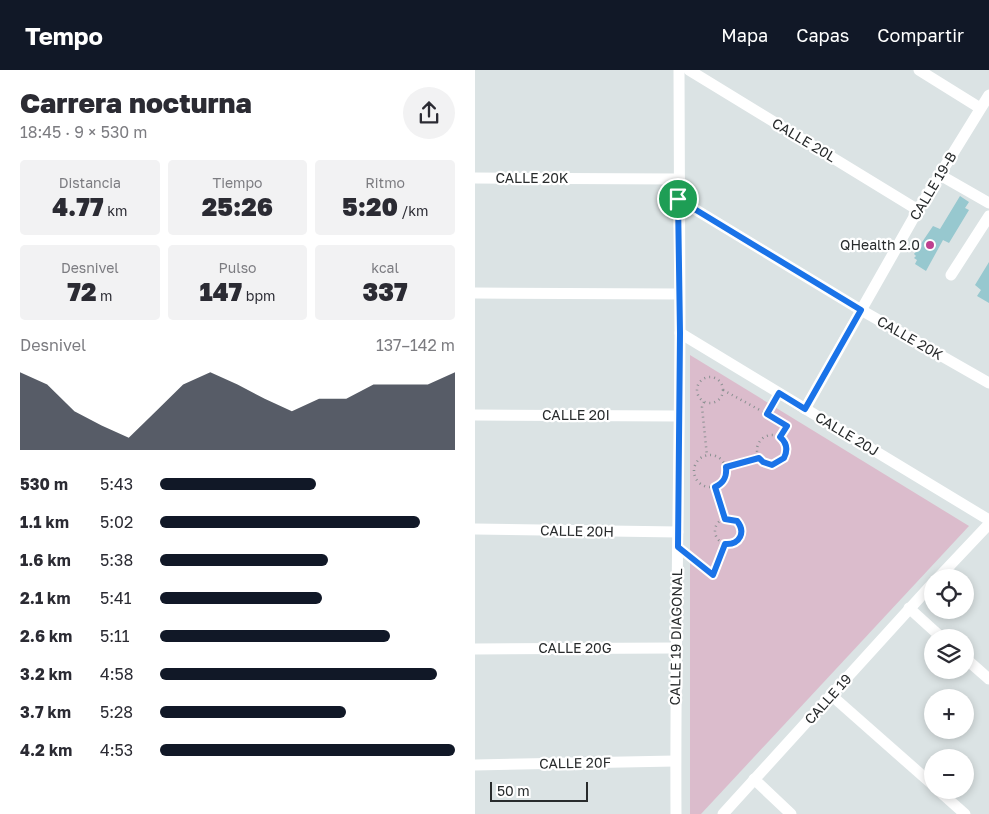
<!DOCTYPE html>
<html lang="es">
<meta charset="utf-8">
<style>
:root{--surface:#fff;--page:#f2f2f3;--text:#2b2b33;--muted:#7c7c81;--accent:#111827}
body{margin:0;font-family:"Golos Text",sans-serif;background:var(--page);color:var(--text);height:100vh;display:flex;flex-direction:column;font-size:19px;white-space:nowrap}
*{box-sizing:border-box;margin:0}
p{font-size:16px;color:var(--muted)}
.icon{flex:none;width:28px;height:28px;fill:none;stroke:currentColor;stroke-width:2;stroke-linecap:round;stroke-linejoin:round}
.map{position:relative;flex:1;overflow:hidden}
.details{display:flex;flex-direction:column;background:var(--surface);width:475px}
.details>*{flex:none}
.tools{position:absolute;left:449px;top:499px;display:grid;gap:10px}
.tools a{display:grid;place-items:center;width:50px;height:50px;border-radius:50%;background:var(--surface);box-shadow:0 2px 8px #0003;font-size:25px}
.scale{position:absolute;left:15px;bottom:12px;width:98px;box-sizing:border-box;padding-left:5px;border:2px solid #282b2c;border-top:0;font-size:14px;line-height:18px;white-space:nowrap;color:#282b2c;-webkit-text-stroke:4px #fff;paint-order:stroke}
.pin{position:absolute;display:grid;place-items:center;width:42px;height:42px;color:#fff;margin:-21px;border:2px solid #fff;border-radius:50%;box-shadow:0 1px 5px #0007}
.round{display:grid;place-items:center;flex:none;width:52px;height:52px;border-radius:26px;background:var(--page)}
.summary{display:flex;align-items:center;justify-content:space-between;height:85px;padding:0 20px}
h1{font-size:28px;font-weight:800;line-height:38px}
.figures{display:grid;grid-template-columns:repeat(3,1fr);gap:8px;height:85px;padding:5px 20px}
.figures div{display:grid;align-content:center;border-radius:5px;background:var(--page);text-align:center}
.figures b{font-size:25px;font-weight:800}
.figures small{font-size:14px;font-weight:400}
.figures p{font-size:14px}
.chart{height:140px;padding:10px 20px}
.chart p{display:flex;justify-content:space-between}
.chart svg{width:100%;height:90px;margin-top:5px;fill:var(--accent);opacity:.7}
ul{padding:0 20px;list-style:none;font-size:16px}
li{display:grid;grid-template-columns:80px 60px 1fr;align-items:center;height:38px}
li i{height:12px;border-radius:6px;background:var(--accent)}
header{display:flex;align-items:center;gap:30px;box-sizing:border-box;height:70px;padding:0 25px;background:var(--accent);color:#fff}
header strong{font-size:24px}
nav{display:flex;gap:28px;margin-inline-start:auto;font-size:18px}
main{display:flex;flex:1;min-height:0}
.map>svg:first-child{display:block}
.green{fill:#dbbccc}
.building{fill:#97c8cf}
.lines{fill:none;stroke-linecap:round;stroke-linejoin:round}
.path{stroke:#8a9091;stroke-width:2.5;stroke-dasharray:1 4;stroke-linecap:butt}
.minor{stroke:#fff;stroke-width:11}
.route-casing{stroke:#fff;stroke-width:10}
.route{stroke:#1a73e8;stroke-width:6}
.poi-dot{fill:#be418f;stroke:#fff;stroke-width:2}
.labels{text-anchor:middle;stroke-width:4.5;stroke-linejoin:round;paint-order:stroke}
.street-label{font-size:14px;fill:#282b2c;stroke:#fff}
.poi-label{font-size:14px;fill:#282b2c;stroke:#fff;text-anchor:end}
</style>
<header>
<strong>Tempo</strong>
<nav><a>Mapa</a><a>Capas</a><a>Compartir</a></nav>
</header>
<main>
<section class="details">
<div class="summary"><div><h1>Carrera nocturna</h1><p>18:45 · 9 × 530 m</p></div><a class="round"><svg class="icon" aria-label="share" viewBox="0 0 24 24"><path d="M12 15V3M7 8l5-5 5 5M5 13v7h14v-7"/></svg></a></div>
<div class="figures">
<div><p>Distancia</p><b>4.77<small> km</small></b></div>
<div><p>Tiempo</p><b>25:26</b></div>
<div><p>Ritmo</p><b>5:20<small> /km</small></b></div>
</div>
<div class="figures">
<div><p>Desnivel</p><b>72<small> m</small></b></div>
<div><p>Pulso</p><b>147<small> bpm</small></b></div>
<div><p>kcal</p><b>337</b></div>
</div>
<div class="chart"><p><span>Desnivel</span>137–142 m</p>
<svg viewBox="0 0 160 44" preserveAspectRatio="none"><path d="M0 44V6L10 12L20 25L30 32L40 38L50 25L60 12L70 6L80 12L90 19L100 25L110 19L120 19L130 12L140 12L150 12L160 6V44z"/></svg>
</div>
<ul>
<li><b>530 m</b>5:43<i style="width:53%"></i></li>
<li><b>1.1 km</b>5:02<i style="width:88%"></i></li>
<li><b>1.6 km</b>5:38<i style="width:57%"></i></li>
<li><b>2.1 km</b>5:41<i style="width:55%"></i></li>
<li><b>2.6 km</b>5:11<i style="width:78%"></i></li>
<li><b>3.2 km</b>4:58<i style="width:94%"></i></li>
<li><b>3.7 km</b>5:28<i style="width:63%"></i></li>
<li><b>4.2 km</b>4:53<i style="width:100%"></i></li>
</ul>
</section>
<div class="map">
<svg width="514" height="744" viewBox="0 0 514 744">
<rect width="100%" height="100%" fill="#dbe3e4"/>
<path class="green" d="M215,285L494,456L226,744H215Z"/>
<g class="building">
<path d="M485,126L494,132L490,138L494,140L474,173L468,170L451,201L440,194L442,190L439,188L441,186L439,184L458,156L465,159Z"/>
<path d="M514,192V233L502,226L506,220L500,215Z"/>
</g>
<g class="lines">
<g class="path">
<circle cx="235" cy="320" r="13"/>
<path d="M248,320L292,344"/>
<path d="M229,332L227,337L232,386"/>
<path d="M298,334L292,344L312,356L305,367"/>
<circle cx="297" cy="380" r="15"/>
<circle cx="235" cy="401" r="16"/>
<path d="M251,397L285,388"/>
<path d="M240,417L250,449"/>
<circle cx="253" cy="461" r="13"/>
<path d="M214,486L238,505L250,474"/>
</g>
<g class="minor">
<path d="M214,0L443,140"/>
<path d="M444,0L505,38"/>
<path d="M465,105L514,133"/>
<path d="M0,108L204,109"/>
<path d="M203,129L386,240L514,313"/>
<path d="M476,205L514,146"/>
<path d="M0,223L203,224"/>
<path d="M205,263L514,450"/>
<path d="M330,339L443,140L514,25"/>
<path d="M0,345L203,346"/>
<path d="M0,459L203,462"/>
<path d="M463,508L514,454"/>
<path d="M434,538L467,568"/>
<path d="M0,579L200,578"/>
<path d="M490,588L514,609"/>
<path d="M356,625L458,715"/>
<path d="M0,695L200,691"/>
<path d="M279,709L316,744"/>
<path d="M463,720L490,744"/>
<path d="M201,744C200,584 204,424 205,264C205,176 204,88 204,0"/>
<path d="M248,744L458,513"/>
</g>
</g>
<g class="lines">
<defs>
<path id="route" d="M203,129L386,240L330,339L304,323L292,344L312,356L305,367C312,373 313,380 309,388L297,395L288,392L284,388L251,397C252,407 249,413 240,417L250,449L262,451C271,462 265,475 250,474L238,505L203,477L205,263Z"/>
</defs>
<use href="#route" class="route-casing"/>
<use href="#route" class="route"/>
</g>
<circle class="poi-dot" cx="455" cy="175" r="5"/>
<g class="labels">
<g class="street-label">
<text transform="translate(329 70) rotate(31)" y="5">CALLE 20L</text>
<text x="57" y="113">CALLE 20K</text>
<text transform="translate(458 116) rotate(-59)" y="5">CALLE 19-B</text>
<text transform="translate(435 268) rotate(30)" y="5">CALLE 20K</text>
<text x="101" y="350">CALLE 20I</text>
<text transform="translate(372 364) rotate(31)" y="5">CALLE 20J</text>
<text transform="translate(102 461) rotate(1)" y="5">CALLE 20H</text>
<text transform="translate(201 567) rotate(-89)" y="5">CALLE 19 DIAGONAL</text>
<text x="100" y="583">CALLE 20G</text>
<text transform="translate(353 629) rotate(-48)" y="5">CALLE 19</text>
<text transform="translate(100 693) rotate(-1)" y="5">CALLE 20F</text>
</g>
<g class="poi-label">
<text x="445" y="180">QHealth 2.0</text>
</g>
</g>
</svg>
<div class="tools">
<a><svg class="icon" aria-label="locate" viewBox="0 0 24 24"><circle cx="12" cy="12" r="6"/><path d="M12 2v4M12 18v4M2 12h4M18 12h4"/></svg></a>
<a><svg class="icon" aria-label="layers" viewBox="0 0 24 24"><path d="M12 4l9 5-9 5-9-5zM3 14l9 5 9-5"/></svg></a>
<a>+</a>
<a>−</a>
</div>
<div class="scale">50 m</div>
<div class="pin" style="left:203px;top:129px;background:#1e9e55"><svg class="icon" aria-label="arrive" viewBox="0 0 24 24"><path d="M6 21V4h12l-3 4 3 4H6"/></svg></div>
</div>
</main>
